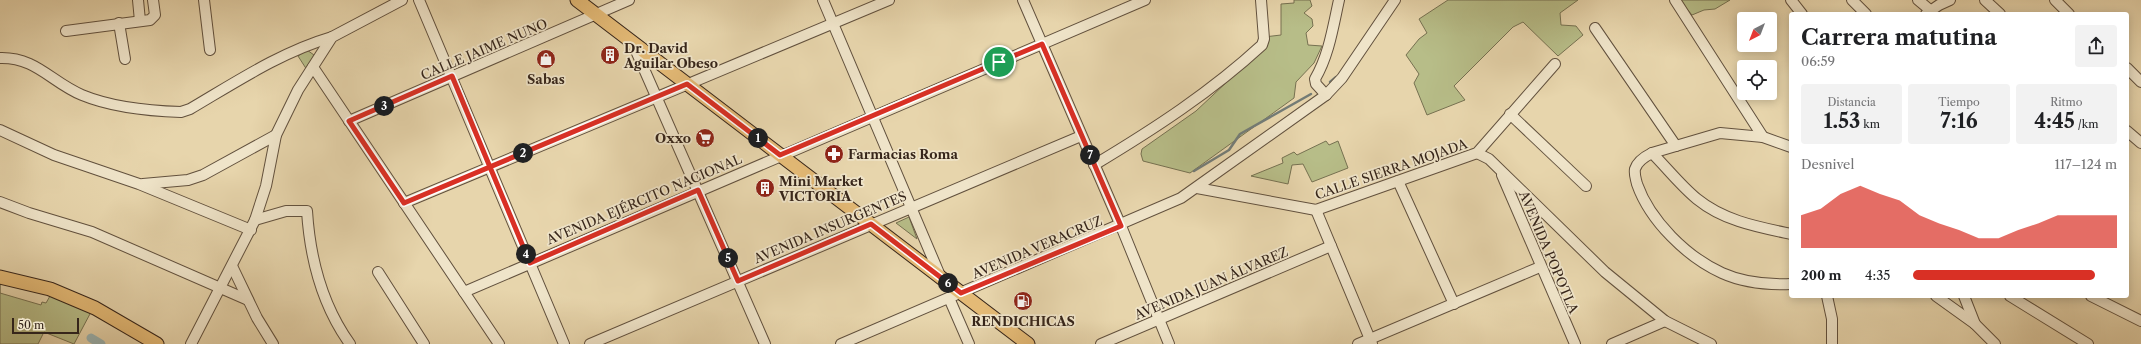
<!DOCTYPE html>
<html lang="es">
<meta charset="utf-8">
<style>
:root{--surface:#fff;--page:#f2f2f2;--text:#202124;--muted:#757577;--accent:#d93025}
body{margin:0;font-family:"Libre Caslon Text",serif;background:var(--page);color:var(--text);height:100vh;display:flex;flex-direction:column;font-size:15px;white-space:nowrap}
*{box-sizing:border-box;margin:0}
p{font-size:13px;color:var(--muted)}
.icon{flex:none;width:22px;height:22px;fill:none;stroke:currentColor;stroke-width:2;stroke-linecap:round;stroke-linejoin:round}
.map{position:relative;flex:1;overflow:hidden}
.side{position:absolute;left:1789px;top:12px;width:340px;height:286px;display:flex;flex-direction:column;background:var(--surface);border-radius:4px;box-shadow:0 2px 10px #0003}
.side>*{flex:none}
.needle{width:26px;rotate:222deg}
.controls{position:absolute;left:1737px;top:12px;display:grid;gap:8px}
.controls a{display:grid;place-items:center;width:40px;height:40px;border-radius:4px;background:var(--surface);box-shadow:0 2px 10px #0003;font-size:20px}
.scale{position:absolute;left:12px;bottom:10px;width:67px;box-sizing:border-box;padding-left:4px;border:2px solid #36251a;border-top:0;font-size:11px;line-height:14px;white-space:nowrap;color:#36251a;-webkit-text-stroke:3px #efe4c9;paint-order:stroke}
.pin{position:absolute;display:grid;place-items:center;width:34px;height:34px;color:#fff;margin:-17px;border:2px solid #fff;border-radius:50%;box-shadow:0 1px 4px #0007}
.km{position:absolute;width:20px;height:20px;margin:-10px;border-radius:50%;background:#222;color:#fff;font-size:11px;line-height:20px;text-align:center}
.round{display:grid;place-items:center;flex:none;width:42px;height:42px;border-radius:4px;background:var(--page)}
.headline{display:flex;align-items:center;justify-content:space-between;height:68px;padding:0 12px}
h1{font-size:22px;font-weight:700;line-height:30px}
.metrics{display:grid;grid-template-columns:repeat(3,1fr);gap:6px;height:68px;padding:4px 12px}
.metrics div{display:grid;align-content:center;border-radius:4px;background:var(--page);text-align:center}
.metrics b{font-size:20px;font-weight:700}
.metrics small{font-size:11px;font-weight:400}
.metrics p{font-size:11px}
.chart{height:112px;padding:8px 12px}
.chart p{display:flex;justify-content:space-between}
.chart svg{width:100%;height:72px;margin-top:4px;fill:var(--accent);opacity:.7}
ul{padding:0 12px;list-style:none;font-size:13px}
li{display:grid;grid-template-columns:64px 48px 1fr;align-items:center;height:30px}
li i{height:10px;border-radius:5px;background:var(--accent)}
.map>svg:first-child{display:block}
.green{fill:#b7bd88;stroke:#767151}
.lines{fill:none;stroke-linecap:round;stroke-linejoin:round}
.stream{stroke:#737c77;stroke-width:2.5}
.canal{stroke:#9bb6b5;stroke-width:9}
.minor-casing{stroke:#62513e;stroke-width:12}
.major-casing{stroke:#36251a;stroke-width:15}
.minor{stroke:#efe4c9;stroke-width:10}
.major{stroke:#e4ba76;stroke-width:13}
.route-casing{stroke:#fff;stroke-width:8}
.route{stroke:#d93025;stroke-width:5}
.labels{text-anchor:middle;stroke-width:3.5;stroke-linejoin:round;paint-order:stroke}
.poi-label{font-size:13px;font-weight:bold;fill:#36251a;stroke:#efe4c9;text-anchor:start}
.street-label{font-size:13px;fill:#36251a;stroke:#efe4c9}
</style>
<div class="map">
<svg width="2141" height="344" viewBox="0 0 2141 344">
<rect width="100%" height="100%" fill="#e7d5ac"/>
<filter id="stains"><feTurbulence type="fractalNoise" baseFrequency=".005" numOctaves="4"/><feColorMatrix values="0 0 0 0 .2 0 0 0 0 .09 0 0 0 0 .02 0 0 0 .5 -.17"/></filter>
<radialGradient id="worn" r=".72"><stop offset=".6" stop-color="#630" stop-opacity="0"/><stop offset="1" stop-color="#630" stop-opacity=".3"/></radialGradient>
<g class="green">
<path d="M1294,0H1310L1312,6L1304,13L1312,19L1313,26L1306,33L1308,45L1322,46L1314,63L1296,82L1294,98L1190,173L1143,161L1141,154L1142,149L1196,111L1229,80L1264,37L1281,35V4L1294,3Z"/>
<path d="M1448,0H1578L1560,13L1561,25L1576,26L1583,35L1558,56L1523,22L1513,27L1454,86L1465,100L1427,115L1414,83L1419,74L1406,55L1419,39L1427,33L1419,19Z"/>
<path d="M1679,0H1730L1715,9L1704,10L1692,15Z"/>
<path d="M307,50L314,55L307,70L298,56Z"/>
<path d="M1326,141L1329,145L1338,141L1348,168L1312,182L1303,164L1292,165L1288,184L1251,176L1283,163L1282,158L1294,152L1297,155Z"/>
<path d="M909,217L917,239L896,223Z"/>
<path d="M0,283V293L41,305L42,302L46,303L50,296L91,312L74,344L44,332L38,344H0Z"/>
</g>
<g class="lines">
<g class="stream">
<path d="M1330,82L1336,77"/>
<path d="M1194,171L1229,150L1240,134L1311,94"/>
</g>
<path class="canal" d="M91,338L101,344"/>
<defs>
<g id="minor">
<path d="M138,0L140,21"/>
<path d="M204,0L210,50"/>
<path d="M419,0L564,344"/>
<path d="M823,0L941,278"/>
<path d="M1023,0L1121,226L1169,344"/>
<path d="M1675,0L1763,137"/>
<path d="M1791,0L1802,14"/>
<path d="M1852,0L1866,14"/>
<path d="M1918,0L1930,10"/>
<path d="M1985,0L2000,14"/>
<path d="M2055,0L2069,14"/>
<path d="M1926,14L1939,5L1950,0"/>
<path d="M119,23L125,59"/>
<path d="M1595,28L1676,146"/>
<path d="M66,31L150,20L155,15L153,0"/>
<path d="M633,44L765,344"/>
<path d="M0,58C36,57 51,82 82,95C111,107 149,111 181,112L190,109C236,82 281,52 332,37"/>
<path d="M313,67L499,344"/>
<path d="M2127,68L2141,82"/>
<path d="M1326,95L1316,84L1315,79C1329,55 1333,27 1339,0"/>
<path d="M1510,114L1586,186"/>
<path d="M349,121L629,0"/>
<path d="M0,130L54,155L139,184L251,230"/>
<path d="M2127,131L2141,143"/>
<path d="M1791,147L1763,137L1720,133L1652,153C1646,156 1637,162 1635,169C1634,175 1636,179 1637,184C1650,221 1687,257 1722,273C1744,283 1767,285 1791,284"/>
<path d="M1477,153L1489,159L1605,272L1665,321L1711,344"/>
<path d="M1652,153C1667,168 1681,186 1697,199C1724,221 1758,227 1791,234"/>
<path d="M1094,165C1154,129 1211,92 1262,45L1264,39L1261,0"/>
<path d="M1502,175L1575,344"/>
<path d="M1398,181L1454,304"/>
<path d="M143,184L188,180L203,175L276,135"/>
<path d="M1197,188L1316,210L1398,181L1477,153L1555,64"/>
<path d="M0,202L29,213L92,232L248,300"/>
<path d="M404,203L889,0"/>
<path d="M1316,210L1372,344"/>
<path d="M255,220L286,211H307C310,258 322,305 350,344"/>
<path d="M232,266L257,318L273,344"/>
<path d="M378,272L424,344"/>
<path d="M464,292L1145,0"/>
<path d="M1827,296L1832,319V344"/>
<path d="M1936,296L1975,324L1995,344"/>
<path d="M1964,296L1975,324"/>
<path d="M2010,296L2088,344"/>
<path d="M2091,296L2141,321"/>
<path d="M949,298L969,344"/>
<path d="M191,344L255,220L266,186L276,135L298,90L332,37L402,0"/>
<path d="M590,344L1081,136"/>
<path d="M841,344L1181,198L1326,95L1342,78L1395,0"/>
<path d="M1101,344L1331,246"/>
<path d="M1358,344L1540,267"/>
<path d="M1612,344L1665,321"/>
</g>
<g id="major">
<path d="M577,0L1028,344"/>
<path d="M0,277L50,289L95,308L157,344"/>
</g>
</defs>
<use href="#minor" class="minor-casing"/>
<use href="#major" class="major-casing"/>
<use href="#minor" class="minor"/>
<use href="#major" class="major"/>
</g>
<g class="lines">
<defs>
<path id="route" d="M999,62L780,155L687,84C592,123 498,163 404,203L349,121L452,76L530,263L698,190L738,281L871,224L961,293L1121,226L1042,44L999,62"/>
</defs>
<use href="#route" class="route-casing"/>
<use href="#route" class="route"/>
</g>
<defs>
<symbol id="building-disc" viewBox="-11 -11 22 22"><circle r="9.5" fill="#8f2418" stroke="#efe4c9"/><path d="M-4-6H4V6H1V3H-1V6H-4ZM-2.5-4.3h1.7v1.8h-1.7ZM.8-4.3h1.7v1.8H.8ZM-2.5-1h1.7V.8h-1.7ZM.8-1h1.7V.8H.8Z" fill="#fff"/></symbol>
<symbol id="shop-disc" viewBox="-11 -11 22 22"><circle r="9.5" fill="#8f2418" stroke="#efe4c9"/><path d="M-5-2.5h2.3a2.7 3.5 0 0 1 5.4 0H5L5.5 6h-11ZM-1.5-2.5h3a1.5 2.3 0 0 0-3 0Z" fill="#fff"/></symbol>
<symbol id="supermarket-disc" viewBox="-11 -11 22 22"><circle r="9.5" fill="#8f2418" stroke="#efe4c9"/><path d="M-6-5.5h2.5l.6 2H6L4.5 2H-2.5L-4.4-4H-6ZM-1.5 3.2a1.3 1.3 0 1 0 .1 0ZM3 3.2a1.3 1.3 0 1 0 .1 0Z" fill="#fff"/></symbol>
<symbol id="pharmacy-disc" viewBox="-11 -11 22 22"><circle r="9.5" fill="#8f2418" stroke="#efe4c9"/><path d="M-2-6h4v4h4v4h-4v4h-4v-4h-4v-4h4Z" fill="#fff"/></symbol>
<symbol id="fuel-disc" viewBox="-11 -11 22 22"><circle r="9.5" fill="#8f2418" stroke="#efe4c9"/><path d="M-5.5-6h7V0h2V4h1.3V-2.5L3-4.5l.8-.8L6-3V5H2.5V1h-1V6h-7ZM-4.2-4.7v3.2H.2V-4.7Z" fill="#fff"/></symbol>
</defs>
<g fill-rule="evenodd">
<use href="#building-disc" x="599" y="44" width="22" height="22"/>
<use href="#shop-disc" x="535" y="48" width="22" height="22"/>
<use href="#supermarket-disc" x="694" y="127" width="22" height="22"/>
<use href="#pharmacy-disc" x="823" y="143" width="22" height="22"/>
<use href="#building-disc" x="754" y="177" width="22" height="22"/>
<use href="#fuel-disc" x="1012" y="290" width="22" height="22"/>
</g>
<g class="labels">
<g class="poi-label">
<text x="624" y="53">Dr. David<tspan x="624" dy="15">Aguilar Obeso</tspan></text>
<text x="546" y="84" text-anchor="middle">Sabas</text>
<text x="691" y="143" text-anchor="end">Oxxo</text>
<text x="848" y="159">Farmacias Roma</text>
<text x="779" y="186">Mini Market<tspan x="779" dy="15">VICTORIA</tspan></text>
<text x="1023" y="326" text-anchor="middle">RENDICHICAS</text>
</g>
<g class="street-label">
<text transform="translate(484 49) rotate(-23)" y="5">CALLE JAIME NUNO</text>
<text transform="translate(1391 169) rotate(-19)" y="5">CALLE SIERRA MOJADA</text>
<text transform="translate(644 199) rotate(-23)" y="5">AVENIDA EJÉRCITO NACIONAL</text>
<text transform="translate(830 227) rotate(-23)" y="5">AVENIDA INSURGENTES</text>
<text transform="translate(1037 247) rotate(-23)" y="5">AVENIDA VERACRUZ</text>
<text transform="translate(1549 252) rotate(67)" y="5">AVENIDA POPOTLA</text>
<text transform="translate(1211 283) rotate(-23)" y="5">AVENIDA JUAN ÁLVAREZ</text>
</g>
</g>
<rect width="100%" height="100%" filter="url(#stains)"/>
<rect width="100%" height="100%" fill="url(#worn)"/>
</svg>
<div class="controls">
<a><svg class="needle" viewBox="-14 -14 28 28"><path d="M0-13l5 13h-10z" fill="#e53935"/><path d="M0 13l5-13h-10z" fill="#757577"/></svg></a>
<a><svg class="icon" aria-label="locate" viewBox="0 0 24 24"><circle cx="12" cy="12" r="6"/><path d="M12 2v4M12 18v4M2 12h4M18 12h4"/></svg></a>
</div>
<div class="scale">50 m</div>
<div class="pin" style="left:999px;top:62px;background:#1e9e55"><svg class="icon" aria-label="arrive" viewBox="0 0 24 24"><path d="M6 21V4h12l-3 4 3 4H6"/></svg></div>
<b class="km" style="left:758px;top:138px">1</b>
<b class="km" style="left:523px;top:153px">2</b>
<b class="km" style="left:384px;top:106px">3</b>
<b class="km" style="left:526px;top:254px">4</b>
<b class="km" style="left:728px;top:258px">5</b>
<b class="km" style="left:948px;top:283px">6</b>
<b class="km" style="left:1090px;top:155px">7</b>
<section class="side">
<div class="headline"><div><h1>Carrera matutina</h1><p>06:59</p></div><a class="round"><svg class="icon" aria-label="share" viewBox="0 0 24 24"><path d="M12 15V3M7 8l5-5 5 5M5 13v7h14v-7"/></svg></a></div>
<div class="metrics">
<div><p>Distancia</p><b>1.53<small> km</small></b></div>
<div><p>Tiempo</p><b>7:16</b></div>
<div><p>Ritmo</p><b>4:45<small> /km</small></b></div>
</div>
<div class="chart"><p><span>Desnivel</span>117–124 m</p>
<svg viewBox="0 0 160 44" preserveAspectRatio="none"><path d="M0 44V24L10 20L20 11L30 6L40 11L50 15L60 24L70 29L80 33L90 38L100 38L110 33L120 29L130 24L140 24L150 24L160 24V44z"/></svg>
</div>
<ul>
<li><b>200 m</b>4:35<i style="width:89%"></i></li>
</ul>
</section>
</div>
